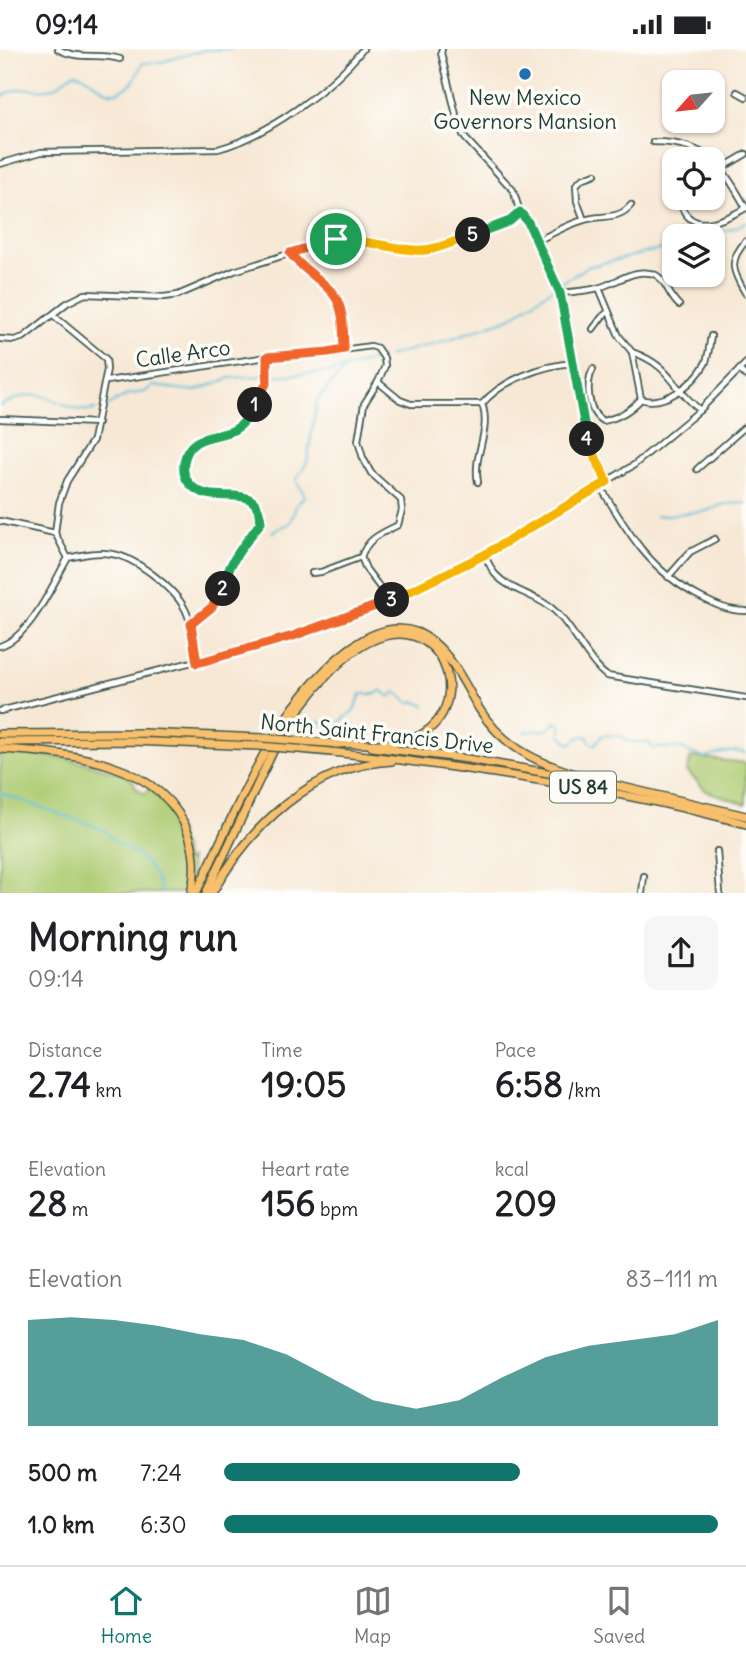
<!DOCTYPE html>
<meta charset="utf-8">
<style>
:root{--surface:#fff;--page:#f6f6f6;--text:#202124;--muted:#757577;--line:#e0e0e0;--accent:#0f766e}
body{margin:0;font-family:Delius,sans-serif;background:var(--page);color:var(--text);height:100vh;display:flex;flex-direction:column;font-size:26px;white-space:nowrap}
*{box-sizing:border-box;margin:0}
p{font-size:23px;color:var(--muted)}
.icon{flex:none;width:38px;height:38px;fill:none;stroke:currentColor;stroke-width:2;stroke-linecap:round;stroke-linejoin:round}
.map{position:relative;height:844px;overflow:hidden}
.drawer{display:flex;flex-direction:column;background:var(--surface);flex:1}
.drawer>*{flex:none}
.needle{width:46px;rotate:243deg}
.buttons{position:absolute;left:662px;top:21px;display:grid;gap:14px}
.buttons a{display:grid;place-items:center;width:63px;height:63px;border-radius:14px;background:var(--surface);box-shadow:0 2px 5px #0004;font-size:35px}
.pin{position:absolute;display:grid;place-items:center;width:60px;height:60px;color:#fff;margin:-30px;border:4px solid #fff;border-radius:50%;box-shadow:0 2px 7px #0007}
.km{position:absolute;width:35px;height:35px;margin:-18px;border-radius:50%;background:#222;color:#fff;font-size:19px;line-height:35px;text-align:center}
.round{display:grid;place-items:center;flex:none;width:74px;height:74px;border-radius:14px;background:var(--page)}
.head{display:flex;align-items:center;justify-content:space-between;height:119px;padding:0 28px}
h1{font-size:38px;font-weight:700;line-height:52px}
.stats{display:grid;grid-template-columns:repeat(3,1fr);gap:10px;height:119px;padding:7px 28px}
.stats div{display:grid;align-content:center}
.stats b{font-size:35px;font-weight:700}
.stats small{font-size:19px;font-weight:400}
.stats p{font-size:19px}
.chart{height:196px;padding:14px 28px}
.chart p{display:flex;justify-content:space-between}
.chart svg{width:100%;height:126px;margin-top:7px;fill:var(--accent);opacity:.7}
ul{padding:0 28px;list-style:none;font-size:23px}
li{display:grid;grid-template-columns:112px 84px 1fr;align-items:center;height:52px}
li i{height:18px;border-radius:9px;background:var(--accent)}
.status{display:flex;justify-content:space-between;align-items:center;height:49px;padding:0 35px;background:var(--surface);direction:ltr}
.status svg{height:19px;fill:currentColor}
.dock{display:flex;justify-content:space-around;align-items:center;height:98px;border-top:2px solid var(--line);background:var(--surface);font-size:19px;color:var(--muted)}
.dock a{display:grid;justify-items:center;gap:4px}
.dock .active{color:var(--accent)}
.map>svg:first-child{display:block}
.green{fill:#aecc73;stroke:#668454;stroke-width:2}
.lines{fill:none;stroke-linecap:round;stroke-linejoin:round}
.stream{stroke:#58bdd7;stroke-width:2}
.minor-casing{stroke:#3f574c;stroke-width:8}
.highway-casing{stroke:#3f574c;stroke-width:10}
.minor{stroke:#fff;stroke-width:4.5}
.highway{stroke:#f8bf6c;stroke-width:7}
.highway-bridge-casing{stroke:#3f574c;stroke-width:10;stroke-linecap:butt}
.highway-bridge{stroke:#f8bf6c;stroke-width:7}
.split-1-casing{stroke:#fff;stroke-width:14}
.split-2-casing{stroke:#fff;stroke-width:14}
.split-3-casing{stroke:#fff;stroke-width:14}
.split-4-casing{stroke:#fff;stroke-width:14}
.split-5-casing{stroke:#fff;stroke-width:14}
.split-6-casing{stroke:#fff;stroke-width:14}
.split-1{stroke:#f0652b;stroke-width:9}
.split-2{stroke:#22a559;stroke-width:9}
.split-3{stroke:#f0652b;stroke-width:9}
.split-4{stroke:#f5b400;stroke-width:9}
.split-5{stroke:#22a559;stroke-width:9}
.split-6{stroke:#f5b400;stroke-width:9}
.poi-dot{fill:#1f6fb2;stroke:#fdfcf7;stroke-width:2.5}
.labels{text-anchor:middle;stroke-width:7;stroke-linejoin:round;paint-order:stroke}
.shield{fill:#fdfcf7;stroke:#62766e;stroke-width:2}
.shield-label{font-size:19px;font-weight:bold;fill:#1f3d34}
.poi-label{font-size:21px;fill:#1f3d34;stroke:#fdfcf7}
.street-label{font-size:21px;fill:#1f3d34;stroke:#fdfcf7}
</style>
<div class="status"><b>09:14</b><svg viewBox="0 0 49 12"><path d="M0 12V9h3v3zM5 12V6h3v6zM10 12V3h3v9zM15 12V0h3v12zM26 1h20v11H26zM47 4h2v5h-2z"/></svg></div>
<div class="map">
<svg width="746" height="844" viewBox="0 0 746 844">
<rect width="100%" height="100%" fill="#fdfcf7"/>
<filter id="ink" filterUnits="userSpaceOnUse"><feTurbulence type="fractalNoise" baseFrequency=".0143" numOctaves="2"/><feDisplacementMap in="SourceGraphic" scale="14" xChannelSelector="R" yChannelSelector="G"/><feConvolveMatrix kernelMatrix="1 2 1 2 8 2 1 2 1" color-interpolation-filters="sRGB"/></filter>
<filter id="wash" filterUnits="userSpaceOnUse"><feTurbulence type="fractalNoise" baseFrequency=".00686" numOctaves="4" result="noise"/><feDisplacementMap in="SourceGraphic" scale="28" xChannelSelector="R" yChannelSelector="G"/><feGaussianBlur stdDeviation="1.57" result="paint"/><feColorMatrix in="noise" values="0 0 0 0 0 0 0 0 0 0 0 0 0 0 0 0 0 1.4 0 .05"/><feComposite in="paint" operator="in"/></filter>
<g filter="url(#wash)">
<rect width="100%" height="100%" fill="#f7e8d5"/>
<g class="green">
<path d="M0,703C45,704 90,712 132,729L136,739L145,745L150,738L173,762L169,766L179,784L186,813L190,810L191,827L188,844H0Z"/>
<path d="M691,708L746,714V755L706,742L687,722Z"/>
</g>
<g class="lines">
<g class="stream">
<path d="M0,49C24,31 37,46 55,38C61,35 67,28 73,24C94,23 104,60 132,34C136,29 139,20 143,14L161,13L204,1L233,0"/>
<path d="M710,187L737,178L746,173"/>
<path d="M561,234L587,218L674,197"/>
<path d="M388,307L447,291L510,269L553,239"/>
<path d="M271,327L332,323L381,309"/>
<path d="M0,357C10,352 26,345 37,346C58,348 75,367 96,360"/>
<path d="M107,357L129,345L145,343L153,337L195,342L230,329L263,327"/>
<path d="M656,467L707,462L724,455L746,454"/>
<path d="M272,483L290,474L297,455L305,447L296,431L307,413L317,351L347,318"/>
<path d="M303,679L313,677L317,673L338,675L354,661L361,645H376L381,641L390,648L396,643L410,654L415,652L425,657"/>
<path d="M525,683L547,681L556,673L561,676V686L570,695L582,687H587L591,694L594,696L603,686L622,687L628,693H648L653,699H679L704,709C719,705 730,700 746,704"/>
<path d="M0,744L105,781C116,798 128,797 141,809C151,818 158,832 162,844"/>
<path d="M211,778L214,792"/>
</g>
</g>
</g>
<g filter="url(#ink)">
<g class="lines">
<defs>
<g id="minor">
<path d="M58,0C79,12 99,3 120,10"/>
<path d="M737,43L746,48"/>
<path d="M653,93C707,93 722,116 746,159"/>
<path d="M0,115L41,103L218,100C267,87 332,39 363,0"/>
<path d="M722,119L746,105"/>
<path d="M680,153C690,188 724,171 746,159"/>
<path d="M520,163L528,173L560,244L584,378L593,407L606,433"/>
<path d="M584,171L577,152L576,136L582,130L595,125"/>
<path d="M537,192C552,185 568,175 584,171C602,165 618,172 631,156"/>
<path d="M746,192C728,212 732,222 746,245"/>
<path d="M290,204C302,221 323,230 334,246C345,261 343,283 344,300"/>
<path d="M560,244C573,243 586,242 598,239C616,234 637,217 656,226C666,231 669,248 679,256"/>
<path d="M53,266L106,310L107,320L93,391L67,432L59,454L55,484L68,509"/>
<path d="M593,280L602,268L608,263"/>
<path d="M0,290L15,291L24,288L67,254L85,245L164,248L178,246L234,222L336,190H360L415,201L428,200L491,181L510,172L520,163L513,141L465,89L459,78L441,4L442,0"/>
<path d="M632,303C672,317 671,338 700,361"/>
<path d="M593,320C585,335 588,365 603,372C618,369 631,361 641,350L632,303L619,287L599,239"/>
<path d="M739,321L746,327"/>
<path d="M107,332L267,308L328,303L371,297L377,299L384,309L385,317L378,333L364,355L358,392L363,409L371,424L401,451L402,461L398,476C380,485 368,489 361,508L366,520L390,552"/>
<path d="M378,333L400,351L411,355H482C502,331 543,316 574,314"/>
<path d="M641,350C664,358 694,335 705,315C709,307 709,296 711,287"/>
<path d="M0,370L98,374"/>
<path d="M697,420L746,377"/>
<path d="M478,433C472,406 492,382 482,355"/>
<path d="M600,437C628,484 650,522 700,548C716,556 728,562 746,562"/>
<path d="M0,472L55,484"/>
<path d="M484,506C488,512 491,520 495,525C511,543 539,546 556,563C572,578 591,617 607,627L746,649"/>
<path d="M312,524L321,523L361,508"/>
<path d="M668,528L690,503L715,490"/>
<path d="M191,575L212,558L223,542L232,513L242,496L261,473C260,464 259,455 250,450C232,436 200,464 185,426C182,418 184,408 188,400C194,392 202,389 211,387C222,384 237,382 245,373C251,366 267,338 267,330C268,323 267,315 267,308"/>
<path d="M0,597C31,587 52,536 68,509C82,506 97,502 112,505C135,508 174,539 185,560C193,576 194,595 197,613"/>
<path d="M0,662L294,587L390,552L484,506L634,416L700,361L746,314"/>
<path d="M717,802L720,844"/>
<path d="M642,844L644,827"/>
</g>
<g id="highway">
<path d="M0,685L144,684L262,689"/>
<path d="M282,686C303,652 344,597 385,587C448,571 476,663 414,689C391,699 360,693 335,695"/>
<path d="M288,691L339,695"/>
<path d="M0,693L130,692L258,697"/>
<path d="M372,698L468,710L571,728"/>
<path d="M284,699C357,704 428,714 501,725C583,738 665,752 746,775"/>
<path d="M0,700C67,703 163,712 189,786C195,804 196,825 191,844"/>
<path d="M597,732L746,767"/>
<path d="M196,844C224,787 251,721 286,669C314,629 379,549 433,593C453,609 465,636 478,658C508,707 550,717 601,733"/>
<path d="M206,844L276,696"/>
<path d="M212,844C250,778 312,716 392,712"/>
</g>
</defs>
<use href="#minor" class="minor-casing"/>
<use href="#highway" class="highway-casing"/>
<use href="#minor" class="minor"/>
<use href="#highway" class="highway"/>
<defs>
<g id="highway-bridge">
<path d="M262,689L288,691"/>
<path d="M258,697L284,699"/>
</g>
</defs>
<use href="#highway-bridge" class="highway-bridge-casing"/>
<use href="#highway-bridge" class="highway-bridge"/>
</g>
</g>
<g class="lines" filter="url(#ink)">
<defs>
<path id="split-1" d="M255,356L267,333V308L328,303L344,300C343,283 345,261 334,246C322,230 302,221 290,204L336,190"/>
<path id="split-2" d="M223,540C228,512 245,495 261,473C257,426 213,463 189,434C184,428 183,421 184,414C188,385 214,390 234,381C245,375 249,366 255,356"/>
<path id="split-3" d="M223,540L212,558L191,575L197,614L293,587L392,551"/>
<path id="split-4" d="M392,551L484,506L607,433L587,390"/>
<path id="split-5" d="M473,186L510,172L520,163L528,173L560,244L587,390"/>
<path id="split-6" d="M336,190C363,190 387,199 414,201C433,203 455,192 473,186"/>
</defs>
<use href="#split-1" class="split-1-casing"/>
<use href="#split-2" class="split-2-casing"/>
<use href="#split-3" class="split-3-casing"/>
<use href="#split-4" class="split-4-casing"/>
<use href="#split-5" class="split-5-casing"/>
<use href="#split-6" class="split-6-casing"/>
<use href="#split-1" class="split-1"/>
<use href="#split-2" class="split-2"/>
<use href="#split-3" class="split-3"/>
<use href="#split-4" class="split-4"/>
<use href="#split-5" class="split-5"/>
<use href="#split-6" class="split-6"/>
</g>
<circle class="poi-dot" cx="525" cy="25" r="7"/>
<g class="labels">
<rect class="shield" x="550" y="722.5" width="66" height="31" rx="5"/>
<g class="shield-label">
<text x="583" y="745">US 84</text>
</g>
<g class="poi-label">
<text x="525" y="56">New Mexico<tspan x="525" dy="24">Governors Mansion</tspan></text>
</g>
<g class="street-label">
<text transform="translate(183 305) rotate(-8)" y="7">Calle Arco</text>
<text transform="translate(377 685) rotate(6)" y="7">North Saint Francis Drive</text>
</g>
</g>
</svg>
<div class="buttons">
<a><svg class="needle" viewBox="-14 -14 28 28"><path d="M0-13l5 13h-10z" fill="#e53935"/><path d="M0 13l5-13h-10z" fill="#757577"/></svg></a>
<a><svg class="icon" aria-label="locate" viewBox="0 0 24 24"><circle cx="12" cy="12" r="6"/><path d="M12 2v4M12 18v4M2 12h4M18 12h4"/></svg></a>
<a><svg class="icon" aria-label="layers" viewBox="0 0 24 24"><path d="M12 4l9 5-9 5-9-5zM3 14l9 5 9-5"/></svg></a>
</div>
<div class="pin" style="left:336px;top:190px;background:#1e9e55"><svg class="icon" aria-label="arrive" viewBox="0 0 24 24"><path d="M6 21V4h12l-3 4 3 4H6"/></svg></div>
<b class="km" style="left:255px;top:356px">1</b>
<b class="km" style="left:223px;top:540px">2</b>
<b class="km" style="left:392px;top:551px">3</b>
<b class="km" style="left:587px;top:390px">4</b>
<b class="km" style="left:473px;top:186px">5</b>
</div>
<section class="drawer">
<div class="head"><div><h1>Morning run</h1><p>09:14</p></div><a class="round"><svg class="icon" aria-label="share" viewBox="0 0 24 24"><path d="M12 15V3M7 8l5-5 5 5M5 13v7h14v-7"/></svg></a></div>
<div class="stats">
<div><p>Distance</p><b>2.74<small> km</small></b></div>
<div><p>Time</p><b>19:05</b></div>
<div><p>Pace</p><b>6:58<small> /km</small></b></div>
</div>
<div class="stats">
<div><p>Elevation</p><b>28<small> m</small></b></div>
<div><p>Heart rate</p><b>156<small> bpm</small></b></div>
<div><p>kcal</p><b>209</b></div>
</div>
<div class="chart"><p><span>Elevation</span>83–111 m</p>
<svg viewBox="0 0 160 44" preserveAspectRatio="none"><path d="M0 44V7L10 6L20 7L30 9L40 12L50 14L60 19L70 27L80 35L90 38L100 35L110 27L120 20L130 16L140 14L150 12L160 7V44z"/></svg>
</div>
<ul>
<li><b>500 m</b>7:24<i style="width:60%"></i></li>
<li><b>1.0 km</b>6:30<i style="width:100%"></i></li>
</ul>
</section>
<nav class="dock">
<a class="active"><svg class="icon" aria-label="home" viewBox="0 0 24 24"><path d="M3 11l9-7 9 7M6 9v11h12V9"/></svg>Home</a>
<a><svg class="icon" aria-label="map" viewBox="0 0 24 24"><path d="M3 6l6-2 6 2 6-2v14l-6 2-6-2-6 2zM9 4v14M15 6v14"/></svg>Map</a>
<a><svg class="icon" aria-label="saved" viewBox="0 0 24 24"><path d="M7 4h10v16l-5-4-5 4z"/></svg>Saved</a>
</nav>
